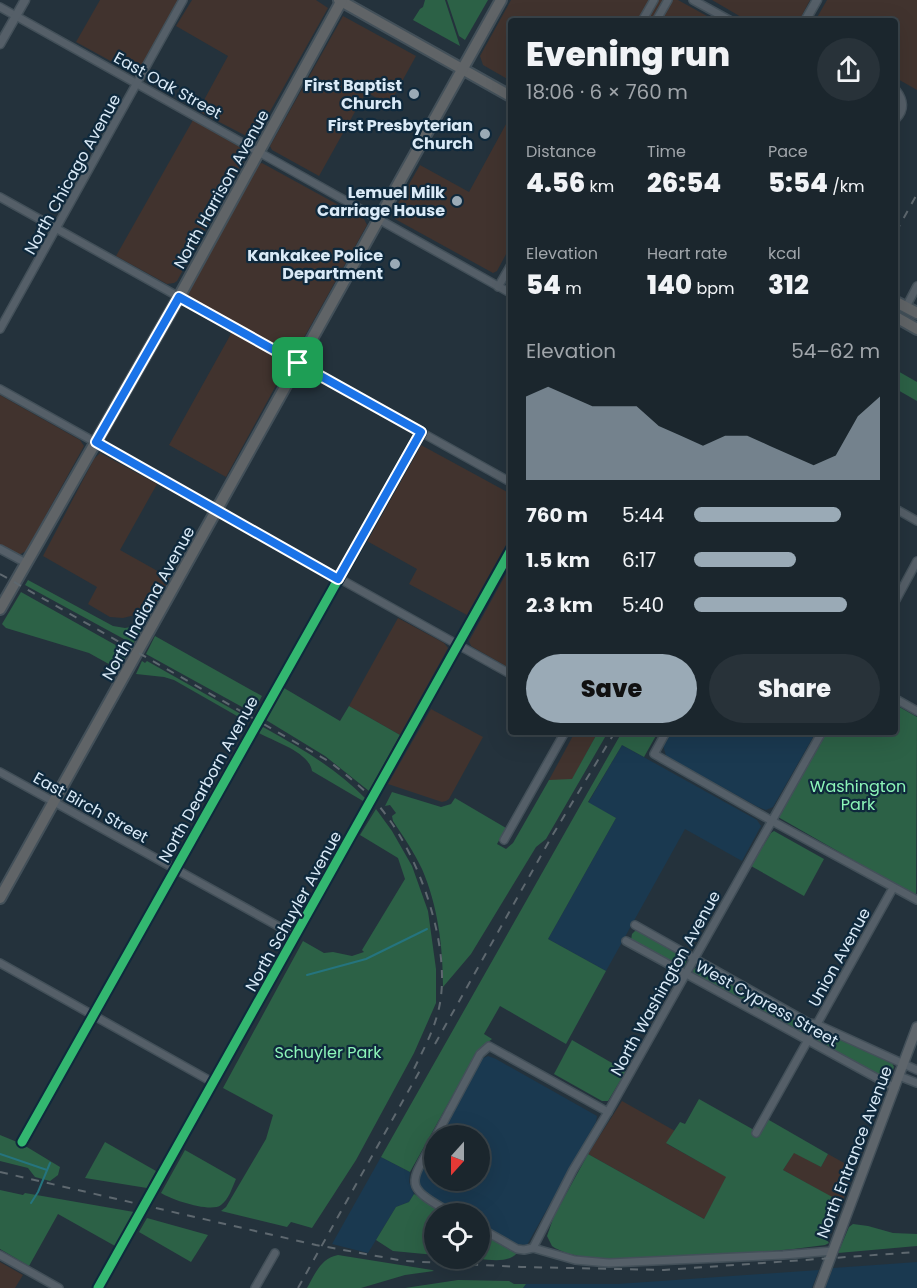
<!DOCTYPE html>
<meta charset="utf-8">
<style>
:root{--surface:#1b262d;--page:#283239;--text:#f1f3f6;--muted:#a0a5aa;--line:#394349;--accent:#9aaab6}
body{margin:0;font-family:Poppins,sans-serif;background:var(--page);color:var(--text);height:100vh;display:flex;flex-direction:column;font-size:22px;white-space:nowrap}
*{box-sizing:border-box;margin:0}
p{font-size:20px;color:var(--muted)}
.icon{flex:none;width:33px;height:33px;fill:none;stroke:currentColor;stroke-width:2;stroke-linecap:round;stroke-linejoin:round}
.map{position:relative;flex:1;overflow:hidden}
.details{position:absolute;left:508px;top:18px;width:390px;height:717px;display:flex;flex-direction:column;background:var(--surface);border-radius:6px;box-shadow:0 6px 24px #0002,0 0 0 2px var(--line)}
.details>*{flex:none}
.needle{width:39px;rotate:201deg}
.tools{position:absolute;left:424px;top:1125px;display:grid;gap:12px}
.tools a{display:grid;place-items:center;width:66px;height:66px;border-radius:50%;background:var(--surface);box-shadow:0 6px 24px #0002,0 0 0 2px var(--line);font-size:30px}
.pin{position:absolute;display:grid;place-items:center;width:51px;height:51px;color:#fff;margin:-26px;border-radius:12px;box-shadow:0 3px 9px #0006}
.round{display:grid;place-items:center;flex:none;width:63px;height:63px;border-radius:32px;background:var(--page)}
.overview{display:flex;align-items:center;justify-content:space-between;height:102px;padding:0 18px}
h1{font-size:33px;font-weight:800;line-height:45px}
.stats{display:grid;grid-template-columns:repeat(3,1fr);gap:9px;height:102px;padding:6px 18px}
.stats div{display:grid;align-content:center}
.stats b{font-size:26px;font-weight:800}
.stats small{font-size:16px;font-weight:400}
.stats p{font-size:16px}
.chart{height:168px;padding:12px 18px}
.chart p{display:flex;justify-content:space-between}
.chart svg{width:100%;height:108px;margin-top:6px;fill:var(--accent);opacity:.7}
.primary-button{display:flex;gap:12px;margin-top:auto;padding:12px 18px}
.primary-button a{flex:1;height:69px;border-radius:36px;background:var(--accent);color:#111;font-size:24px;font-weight:800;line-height:69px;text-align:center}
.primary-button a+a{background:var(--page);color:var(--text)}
ul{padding:0 18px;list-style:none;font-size:20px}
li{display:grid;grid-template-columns:96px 72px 1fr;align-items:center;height:45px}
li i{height:15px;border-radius:8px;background:var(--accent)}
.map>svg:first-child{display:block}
.commercial{fill:#41332e}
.built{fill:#1a3950}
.green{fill:#2c6146}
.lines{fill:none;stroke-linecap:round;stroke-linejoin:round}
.stream{stroke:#25747e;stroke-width:2}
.minor-casing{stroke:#435059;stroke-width:10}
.tertiary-casing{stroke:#435059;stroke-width:11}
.secondary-casing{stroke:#435059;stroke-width:12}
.primary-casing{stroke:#435059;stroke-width:14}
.minor{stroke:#555f68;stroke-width:7}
.tertiary{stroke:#555f68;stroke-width:8}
.secondary{stroke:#5e656b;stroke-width:9}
.primary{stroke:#606467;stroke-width:10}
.rail{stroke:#5e686f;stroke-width:2;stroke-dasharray:8 8;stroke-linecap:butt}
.cycleway-casing{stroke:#0f293c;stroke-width:13}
.cycleway{stroke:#33b770;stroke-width:9}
.route-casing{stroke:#fff;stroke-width:12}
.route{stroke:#1a73e8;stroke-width:8}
.poi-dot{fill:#9aaab6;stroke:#0f293c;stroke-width:2}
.labels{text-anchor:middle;stroke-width:4.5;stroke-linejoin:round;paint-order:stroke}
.street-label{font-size:16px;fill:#daeaf7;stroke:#0f293c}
.poi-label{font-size:16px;font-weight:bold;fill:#daeaf7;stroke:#0f293c;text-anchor:end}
.park-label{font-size:16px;fill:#8cf5b8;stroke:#0f293c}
</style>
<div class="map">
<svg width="917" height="1288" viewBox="0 0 917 1288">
<rect width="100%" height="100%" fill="#24323c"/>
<g class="commercial">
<path d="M100,0H178L136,75L76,42Z"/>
<path d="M192,0H316L328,8L254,140L198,111L228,56L176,26Z"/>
<path d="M511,0H678L716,21H512L511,81L483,65L480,56Z"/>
<path d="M712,0H810L799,21H748Z"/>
<path d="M827,0H917V90L896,78V21H815Z"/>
<path d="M343,16L416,56L389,105L366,92L319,176L272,150L270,146Z"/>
<path d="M511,115V245L497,271L493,273L395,219L393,212L420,165L469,192Z"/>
<path d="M193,120L243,149L247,154L177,281L174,283L167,284L116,256Z"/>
<path d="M262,163L364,219L367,225L297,350L293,353L285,352L190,298L188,294L189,288L259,164Z"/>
<path d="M232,332L284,362L286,367L226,477L169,445Z"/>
<path d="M0,395L80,440L84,446L26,551L19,555L0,545Z"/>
<path d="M421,445L511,494V536L467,615L409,584L417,569L367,541Z"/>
<path d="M100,453L157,484L120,550L170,578L149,615L139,614L123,618L110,617L88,604L97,587L43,556L94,459Z"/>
<path d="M511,565V669L471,646L469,641Z"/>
<path d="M398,618L444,643L448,648L400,735L349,706Z"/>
<path d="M431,709L483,737L449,799L446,801L442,802L388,784Z"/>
<path d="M575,732H598L572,780H549Z"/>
<path d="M622,1101L675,1131L667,1144L727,1177L704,1219L588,1154Z"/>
<path d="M794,1152L821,1167L828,1154L855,1169L842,1203L783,1170Z"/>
<path d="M0,1262L23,1275L15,1288H0Z"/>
</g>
<g class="built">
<path d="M671,732H816L773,807L766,810L758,807L666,756L663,745Z"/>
<path d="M622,745L757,820L761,826L742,861L685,829L606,971L548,939L616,818L588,803Z"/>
<path d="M488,1056L496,1059L597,1116L596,1122L527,1245L513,1244L480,1225V1214L460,1213L427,1194L419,1185L420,1173L435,1144V1180H480V1136L440,1135L481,1059Z"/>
<path d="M381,1157L410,1172L409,1182L414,1194L409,1202L396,1207L368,1253L332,1244Z"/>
<path d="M917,1262V1288H825L833,1268Z"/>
<path d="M819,1270L812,1288H523L526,1284H618Z"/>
</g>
<g class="green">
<path d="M425,0H445L460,46L413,20L420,9L423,7Z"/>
<path d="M447,0H488L465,40L459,36Z"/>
<path d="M896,370L917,382V401L896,389Z"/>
<path d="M28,580L113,626L125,628L137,626L142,630L133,644L25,585Z"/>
<path d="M21,592L128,652L120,668H116L89,653L6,628L2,624Z"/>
<path d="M155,636L262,696L253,713L146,654Z"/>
<path d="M142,661L145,663L147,661L246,717L244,720L174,680L164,677L136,674Z"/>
<path d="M284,688L340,721L349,706L400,735L369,791L325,756L266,720Z"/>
<path d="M896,705L917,717L916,896L778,817L826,732H896Z"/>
<path d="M263,727C299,747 336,768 365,798L363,801L312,771C309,752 275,742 259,733Z"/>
<path d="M598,732H608L546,839L536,847L471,954L443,987C443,947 438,906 422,869C414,852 403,836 393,821L392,816L396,813L390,805L385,806L392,792L441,807L451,804L455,798L506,828L497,844L506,849L513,843L549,780L572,779Z"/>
<path d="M622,732H658L644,757L622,745L588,802L616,818L548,939L606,971L566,1044L500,1006L484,1034L492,1039L478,1050L410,1172L381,1157Z"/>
<path d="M376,809L392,831L412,866L428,911L436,969V1003L414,1053L356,1160L312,1228L291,1222L287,1227L221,1211L226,1207L266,1139L273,1115L223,1088L303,941L324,953L333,952L352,956L364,952L362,950L405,879L398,858L360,835Z"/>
<path d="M774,831L824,859L804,896L751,866L771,833Z"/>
<path d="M636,930L684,957L687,960L683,969L631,940L632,934Z"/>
<path d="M699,966L747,991L748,999L744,1002L691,974L694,969Z"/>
<path d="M756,998L806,1024L808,1026L807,1032L803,1035L751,1007Z"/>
<path d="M817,1029L823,1030L892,1063L894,1067L890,1078L886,1080L812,1041L811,1037Z"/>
<path d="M572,1040L626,1071L608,1101H602L554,1074Z"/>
<path d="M699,1099L754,1130L762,1116L828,1154L821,1167L794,1153L783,1170L836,1199L822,1234L829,1243L825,1245C776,1252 727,1255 678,1257C645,1258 579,1265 552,1246L547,1236L554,1216L588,1154L704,1219L726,1177L666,1143L680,1122L685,1124Z"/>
<path d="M0,1135L22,1144L60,1167L58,1175L50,1181L35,1177L28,1168L0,1161Z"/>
<path d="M105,1142L156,1171L147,1188L85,1178Z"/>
<path d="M185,1150L236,1179C232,1188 229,1199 221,1205C211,1213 172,1200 161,1193Z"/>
<path d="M0,1190L23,1195L25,1193L134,1212L115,1246L58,1214L29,1266L0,1249Z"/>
<path d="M414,1194L449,1213L435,1214V1255L393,1251L376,1240L396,1207L409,1202Z"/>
<path d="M147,1218L208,1235L191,1262L139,1232Z"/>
<path d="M853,1224L868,1226L893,1233L917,1234V1246L838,1253L849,1227Z"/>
<path d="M480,1231L517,1253C509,1263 491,1260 479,1259Z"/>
<path d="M338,1255L432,1270L434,1271L405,1275L361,1288H307C315,1274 321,1258 338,1255Z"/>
<path d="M458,1280L509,1281L514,1284H526L523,1288H405Z"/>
</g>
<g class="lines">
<g class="stream">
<path d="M307,975L366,959L427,929"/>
<path d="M0,1154L47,1170"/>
<path d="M31,1203L38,1192L50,1163"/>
</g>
<defs>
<g id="minor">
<path d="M693,0L731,21"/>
<path d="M0,7L512,294"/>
<path d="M642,21L654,0"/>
<path d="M656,21L668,0"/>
<path d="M896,90C904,100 905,110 896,119"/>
<path d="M0,197L512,483"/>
<path d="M498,287L512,263"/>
<path d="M906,307L917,286"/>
<path d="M0,329L183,0"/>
<path d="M0,389L512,675"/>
<path d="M896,509L917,521"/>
<path d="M0,549L26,563"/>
<path d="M896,600L917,561"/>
<path d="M896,699L917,711"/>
<path d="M666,732L654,754L772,821L917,900"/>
<path d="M0,772L296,936"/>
<path d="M504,840L565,732"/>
<path d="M635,925L809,1023L816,1024L917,1070"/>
<path d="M626,941L895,1088"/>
<path d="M0,963L214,1083"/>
<path d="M899,1076L917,1083"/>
<path d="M756,1133L893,888"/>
<path d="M436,1136L480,1054L489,1046L608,1112"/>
<path d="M435,1138C409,1186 402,1185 453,1214"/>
<path d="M22,1142L421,432"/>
<path d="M480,1228L517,1249L524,1250L533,1248L575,1260L609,1263L783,1255L833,1251"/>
<path d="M533,1248L573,1170L608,1112L822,732"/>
<path d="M0,1255L59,1288"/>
<path d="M255,1288L275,1253"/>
</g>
<g id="tertiary">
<path d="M805,21L817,0"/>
<path d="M0,44L25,0"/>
<path d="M98,1288L512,548"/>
</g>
<path id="secondary" d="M819,1288L917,1027"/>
<g id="primary">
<path d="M339,0L512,97"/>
<path d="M896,302L917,313"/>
<path d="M896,317L917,329"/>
<path d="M0,609L179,297L342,0"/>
<path d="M0,898L501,0"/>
</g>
</defs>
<use href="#minor" class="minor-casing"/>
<use href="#tertiary" class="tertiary-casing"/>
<use href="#secondary" class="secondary-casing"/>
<use href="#primary" class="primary-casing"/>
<use href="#minor" class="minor"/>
<use href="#tertiary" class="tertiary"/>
<use href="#secondary" class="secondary"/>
<use href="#primary" class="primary"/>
<g class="rail">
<path d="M896,232L917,194"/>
<path d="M0,574L330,762C350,778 371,794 386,815C421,861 452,950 439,1008C434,1031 423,1050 413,1071"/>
<path d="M435,1044L552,836L615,732"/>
<path d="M0,1172L316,1245L404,1261L521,1267L664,1270L917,1252"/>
<path d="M298,1288L423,1065"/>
</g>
<defs>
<g id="cycleway">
<path d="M22,1142L421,432"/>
<path d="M98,1288L512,548"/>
</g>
</defs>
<use href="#cycleway" class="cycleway-casing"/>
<use href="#cycleway" class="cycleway"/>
</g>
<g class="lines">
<defs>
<path id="route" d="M179,297L421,432L338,579L96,442Z"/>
</defs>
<use href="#route" class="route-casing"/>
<use href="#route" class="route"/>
</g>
<g class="poi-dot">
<circle cx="414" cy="94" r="6"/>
<circle cx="485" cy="134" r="6"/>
<circle cx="457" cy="201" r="6"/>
<circle cx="395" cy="264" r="6"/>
</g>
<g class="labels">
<g class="street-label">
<text transform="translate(168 85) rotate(29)" y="6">East Oak Street</text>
<text transform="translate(72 174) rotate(-61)" y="6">North Chicago Avenue</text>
<text transform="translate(221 189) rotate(-61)" y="6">North Harrison Avenue</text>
<text transform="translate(148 603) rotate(-61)" y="6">North Indiana Avenue</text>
<text transform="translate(208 779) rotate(-61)" y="6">North Dearborn Avenue</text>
<text transform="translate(91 807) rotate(29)" y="6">East Birch Street</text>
<text transform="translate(293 911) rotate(-61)" y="6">North Schuyler Avenue</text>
<text transform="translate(839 957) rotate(-61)" y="6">Union Avenue</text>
<text transform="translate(665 983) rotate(-61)" y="6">North Washington Avenue</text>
<text transform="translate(767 1003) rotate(29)" y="6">West Cypress Street</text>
<text transform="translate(854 1152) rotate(-69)" y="6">North Entrance Avenue</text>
</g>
<g class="poi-label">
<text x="402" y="91">First Baptist<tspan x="402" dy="18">Church</tspan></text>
<text x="473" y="131">First Presbyterian<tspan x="473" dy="18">Church</tspan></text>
<text x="445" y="198">Lemuel Milk<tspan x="445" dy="18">Carriage House</tspan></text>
<text x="383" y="261">Kankakee Police<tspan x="383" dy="18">Department</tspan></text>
</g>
<g class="park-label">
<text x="858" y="792">Washington<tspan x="858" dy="18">Park</tspan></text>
<text x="328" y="1058">Schuyler Park</text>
</g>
</g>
</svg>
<div class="tools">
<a><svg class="needle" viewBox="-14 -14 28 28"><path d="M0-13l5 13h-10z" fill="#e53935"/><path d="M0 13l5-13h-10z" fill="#a0a5aa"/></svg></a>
<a><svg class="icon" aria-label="locate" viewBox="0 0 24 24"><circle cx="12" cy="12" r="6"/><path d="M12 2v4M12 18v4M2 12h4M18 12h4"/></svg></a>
</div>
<div class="pin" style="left:298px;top:363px;background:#1e9e55"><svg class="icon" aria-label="arrive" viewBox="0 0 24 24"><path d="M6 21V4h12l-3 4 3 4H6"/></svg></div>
<section class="details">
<div class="overview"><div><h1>Evening run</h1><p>18:06 · 6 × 760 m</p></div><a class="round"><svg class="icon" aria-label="share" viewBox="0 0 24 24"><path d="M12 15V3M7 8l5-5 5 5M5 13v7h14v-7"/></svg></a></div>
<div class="stats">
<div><p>Distance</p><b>4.56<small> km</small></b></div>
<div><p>Time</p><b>26:54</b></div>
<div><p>Pace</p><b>5:54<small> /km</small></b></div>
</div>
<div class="stats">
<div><p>Elevation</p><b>54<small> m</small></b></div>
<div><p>Heart rate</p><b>140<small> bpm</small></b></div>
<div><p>kcal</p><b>312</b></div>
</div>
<div class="chart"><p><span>Elevation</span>54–62 m</p>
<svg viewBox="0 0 160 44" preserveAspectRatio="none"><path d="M0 44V10L10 6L20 10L30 14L40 14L50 14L60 22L70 26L80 30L90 26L100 26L110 30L120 34L130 38L140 34L150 18L160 10V44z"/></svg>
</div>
<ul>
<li><b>760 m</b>5:44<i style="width:79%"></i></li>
<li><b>1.5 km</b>6:17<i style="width:55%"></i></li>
<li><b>2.3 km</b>5:40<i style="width:82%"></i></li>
</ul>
<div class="primary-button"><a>Save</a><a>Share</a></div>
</section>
</div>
